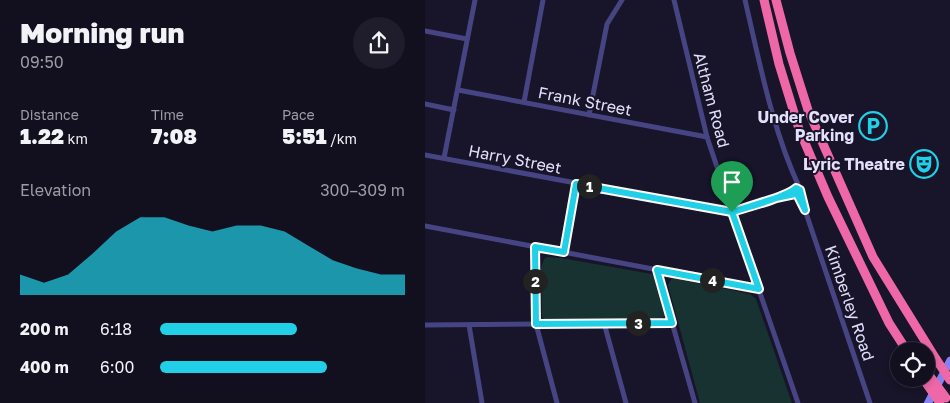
<!DOCTYPE html>
<meta charset="utf-8">
<style>
:root{--surface:#120f1f;--page:#1f1d2c;--text:#f1f3f6;--muted:#9c9ca4;--line:#312f3d;--accent:#21d0e6}
body{margin:0;font-family:"Golos Text",sans-serif;background:var(--page);color:var(--text);height:100vh;display:flex;flex-direction:column;font-size:19px;white-space:nowrap}
*{box-sizing:border-box;margin:0}
p{font-size:16px;color:var(--muted)}
.icon{flex:none;width:28px;height:28px;fill:none;stroke:currentColor;stroke-width:2;stroke-linecap:round;stroke-linejoin:round}
.map{position:relative;flex:1;overflow:hidden}
.details{display:flex;flex-direction:column;background:var(--surface);width:425px}
.details>*{flex:none}
.controls{position:absolute;left:465px;top:342px;display:grid;gap:10px}
.controls a{display:grid;place-items:center;width:45px;height:45px;border-radius:50%;background:var(--surface);box-shadow:0 2px 8px #0003,0 0 0 1px var(--line);font-size:25px}
.pin{position:absolute;display:grid;place-items:center;width:42px;height:42px;color:#fff;margin:-51px -21px;border-radius:50% 50% 50% 0;rotate:-45deg;box-shadow:0 0 5px #0007}
.pin .icon{rotate:45deg}
.km{position:absolute;width:25px;height:25px;margin:-12px;border-radius:50%;background:#222;color:#fff;font-size:14px;line-height:25px;text-align:center}
.round{display:grid;place-items:center;flex:none;width:52px;height:52px;border-radius:26px;background:var(--page)}
.overview{display:flex;align-items:center;justify-content:space-between;height:85px;padding:0 20px}
h1{font-size:28px;font-weight:800;line-height:38px}
.stats{display:grid;grid-template-columns:repeat(3,1fr);gap:8px;height:85px;padding:5px 20px}
.stats div{display:grid;align-content:center}
.stats b{font-size:21px;font-weight:800}
.stats small{font-size:14px;font-weight:400}
.stats p{font-size:14px}
.chart{height:140px;padding:10px 20px}
.chart p{display:flex;justify-content:space-between}
.chart svg{width:100%;height:90px;margin-top:5px;fill:var(--accent);opacity:.7}
ul{padding:0 20px;list-style:none;font-size:16px}
li{display:grid;grid-template-columns:80px 60px 1fr;align-items:center;height:38px}
li i{height:12px;border-radius:6px;background:var(--accent)}
main{display:flex;flex:1;min-height:0}
.map>svg:first-child{display:block}
.green{fill:#183232}
.lines{fill:none;stroke-linecap:round;stroke-linejoin:round}
.street{stroke:#474483;stroke-width:5}
.secondary{stroke:#8581f1;stroke-width:8}
.highway{stroke:#ee68a7;stroke-width:9}
.highway-bridge{stroke:#ee68a7;stroke-width:9}
.route-casing{stroke:#fff;stroke-width:10}
.route{stroke:#21d0e6;stroke-width:6}
.labels{text-anchor:middle;stroke-width:4;stroke-linejoin:round;paint-order:stroke}
.street-label{font-size:16px;fill:#e3e0fb;stroke:#181429}
.poi-label{font-size:16px;font-weight:bold;fill:#e3e0fb;stroke:#181429;text-anchor:end}
</style>
<main>
<section class="details">
<div class="overview"><div><h1>Morning run</h1><p>09:50</p></div><a class="round"><svg class="icon" aria-label="share" viewBox="0 0 24 24"><path d="M12 15V3M7 8l5-5 5 5M5 13v7h14v-7"/></svg></a></div>
<div class="stats">
<div><p>Distance</p><b>1.22<small> km</small></b></div>
<div><p>Time</p><b>7:08</b></div>
<div><p>Pace</p><b>5:51<small> /km</small></b></div>
</div>
<div class="chart"><p><span>Elevation</span>300–309 m</p>
<svg viewBox="0 0 160 44" preserveAspectRatio="none"><path d="M0 44V34L10 38L20 34L30 24L40 13L50 6L60 6L70 10L80 13L90 10L100 10L110 13L120 20L130 27L140 31L150 34L160 34V44z"/></svg>
</div>
<ul>
<li><b>200 m</b>6:18<i style="width:56%"></i></li>
<li><b>400 m</b>6:00<i style="width:68%"></i></li>
</ul>
</section>
<div class="map">
<svg width="525" height="403" viewBox="0 0 525 403">
<rect width="100%" height="100%" fill="#181429"/>
<g class="green">
<path d="M122,257L136,258L227,274L231,278L241,315L237,318L231,320L120,321L117,316L116,268L119,259Z"/>
<path d="M247,278L325,294L331,299L367,403H275L243,285Z"/>
</g>
<g class="lines">
<g class="street">
<path d="M249,0L282,137L307,212L373,403"/>
<path d="M320,0C335,64 347,129 375,189"/>
<path d="M0,31L42,39"/>
<path d="M33,90L282,137"/>
<path d="M99,102L118,0"/>
<path d="M0,104L29,110"/>
<path d="M164,115L182,24L197,0"/>
<path d="M0,155L307,212L369,190"/>
<path d="M19,158L50,0"/>
<circle cx="372" cy="191" r="3.5"/>
<path d="M375,192L380,210L445,403"/>
<path d="M0,226L334,289"/>
<path d="M110,247L111,324L132,403"/>
<path d="M139,252L151,184"/>
<path d="M232,270L270,403"/>
<path d="M179,323L201,403"/>
<path d="M0,325L247,323"/>
<path d="M44,325L57,403"/>
</g>
<path class="secondary" d="M503,403L525,361"/>
<g class="highway">
<path d="M339,0L354,64L374,129L403,197L464,323L482,351"/>
<path d="M351,0L365,53L383,110L448,257L511,359"/>
</g>
<g class="highway-bridge">
<path d="M511,359L525,380"/>
<path d="M501,371L521,398"/>
<path d="M499,380L515,403"/>
</g>
</g>
<g class="lines">
<defs>
<path id="route" d="M307,212L151,184L139,252L110,247L111,324L247,323L232,270L334,289L307,212L351,198L370,194H372L380,210L375,190L371,188C359,198 323,207 307,212"/>
</defs>
<use href="#route" class="route-casing"/>
<use href="#route" class="route"/>
</g>
<defs>
<symbol id="parking-ring" viewBox="-11 -11 22 22"><circle r="9.5" fill="#181429" stroke="#21d0e6" stroke-width="1.5"/><path d="M-3.5-5.5H1a3.5 3.5 0 0 1 0 7H-1V5.5H-3.5ZM-1-3.4V-.6H.8a1.4 1.4 0 0 0 0-2.8Z" fill="#21d0e6"/></symbol>
<symbol id="theatre-ring" viewBox="-11 -11 22 22"><circle r="9.5" fill="#181429" stroke="#21d0e6" stroke-width="1.5"/><path d="M-5-5.5Q0-4 5-5.5V0Q5 5 0 6Q-5 5-5 0ZM-3.3-2.5H-1v1.5H-3.3ZM1-2.5H3.3v1.5H1ZM-2.8 1Q0 5.5 2.8 1Z" fill="#21d0e6"/></symbol>
</defs>
<g fill-rule="evenodd">
<use href="#parking-ring" x="432" y="110" width="32" height="32"/>
<use href="#theatre-ring" x="483" y="148" width="32" height="32"/>
</g>
<g class="labels">
<g class="street-label">
<text transform="translate(287 100) rotate(75)" y="6">Altham Road</text>
<text transform="translate(160 101) rotate(11)" y="6">Frank Street</text>
<text transform="translate(90 159) rotate(11)" y="6">Harry Street</text>
<text transform="translate(425 303) rotate(71)" y="6">Kimberley Road</text>
</g>
<g class="poi-label">
<text x="429" y="123">Under Cover<tspan x="429" dy="18">Parking</tspan></text>
<text x="480" y="170">Lyric Theatre</text>
</g>
</g>
</svg>
<div class="controls">
<a><svg class="icon" aria-label="locate" viewBox="0 0 24 24"><circle cx="12" cy="12" r="6"/><path d="M12 2v4M12 18v4M2 12h4M18 12h4"/></svg></a>
</div>
<div class="pin" style="left:307px;top:212px;background:#1e9e55"><svg class="icon" aria-label="arrive" viewBox="0 0 24 24"><path d="M6 21V4h12l-3 4 3 4H6"/></svg></div>
<b class="km" style="left:164px;top:186px">1</b>
<b class="km" style="left:110px;top:281px">2</b>
<b class="km" style="left:213px;top:323px">3</b>
<b class="km" style="left:287px;top:280px">4</b>
</div>
</main>
